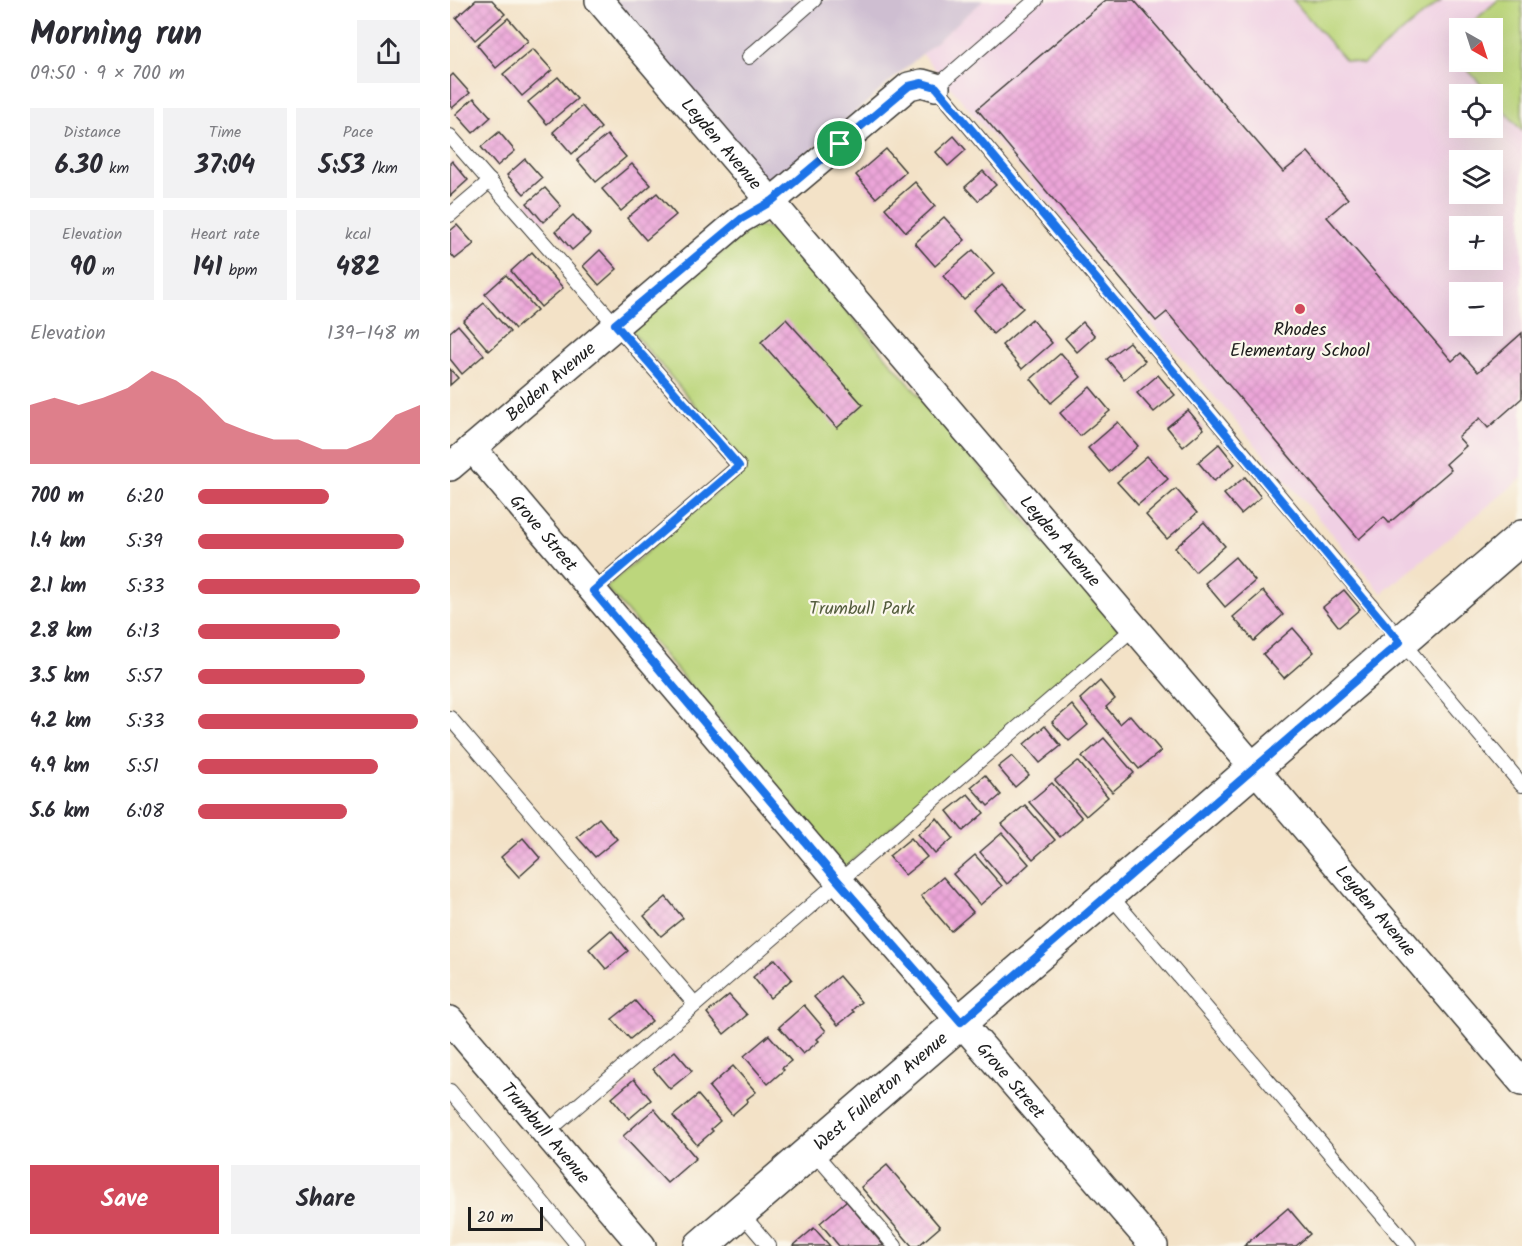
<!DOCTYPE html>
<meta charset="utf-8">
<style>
:root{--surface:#fff;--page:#f2f2f3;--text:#2b2b33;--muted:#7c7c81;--accent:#d1495b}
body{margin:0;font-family:Kalam,sans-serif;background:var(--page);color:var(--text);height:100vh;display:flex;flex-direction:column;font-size:22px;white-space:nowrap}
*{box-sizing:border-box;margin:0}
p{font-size:20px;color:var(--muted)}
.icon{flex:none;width:33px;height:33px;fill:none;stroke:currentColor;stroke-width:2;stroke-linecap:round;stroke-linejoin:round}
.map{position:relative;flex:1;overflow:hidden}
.panel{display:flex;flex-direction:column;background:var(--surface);width:450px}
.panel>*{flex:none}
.needle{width:39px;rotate:141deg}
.controls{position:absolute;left:999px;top:18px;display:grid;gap:12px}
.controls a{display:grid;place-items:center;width:54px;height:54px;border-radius:0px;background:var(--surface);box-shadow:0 6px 24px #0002;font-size:30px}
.scale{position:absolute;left:18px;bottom:15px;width:75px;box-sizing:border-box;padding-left:6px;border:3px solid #1c1c1c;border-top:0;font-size:16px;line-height:21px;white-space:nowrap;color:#1c1c1c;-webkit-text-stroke:4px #fbf7ec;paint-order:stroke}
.pin{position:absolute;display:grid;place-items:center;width:51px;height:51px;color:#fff;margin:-26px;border:3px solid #fff;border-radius:50%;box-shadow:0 2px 6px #0007}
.round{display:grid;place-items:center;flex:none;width:63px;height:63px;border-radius:0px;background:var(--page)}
.overview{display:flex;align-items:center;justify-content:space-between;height:102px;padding:0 30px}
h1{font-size:33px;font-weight:700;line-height:45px}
.stats{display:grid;grid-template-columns:repeat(3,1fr);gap:9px;height:102px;padding:6px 30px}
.stats div{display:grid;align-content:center;border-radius:0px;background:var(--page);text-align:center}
.stats b{font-size:26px;font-weight:700}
.stats small{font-size:16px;font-weight:400}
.stats p{font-size:16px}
.chart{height:168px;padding:12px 30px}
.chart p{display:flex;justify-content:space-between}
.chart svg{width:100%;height:108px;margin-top:6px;fill:var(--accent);opacity:.7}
.button{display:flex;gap:12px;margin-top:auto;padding:12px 30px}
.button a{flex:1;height:69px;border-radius:0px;background:var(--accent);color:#fff;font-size:24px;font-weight:700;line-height:69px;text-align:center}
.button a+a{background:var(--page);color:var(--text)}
ul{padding:0 30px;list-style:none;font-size:20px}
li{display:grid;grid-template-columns:96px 72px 1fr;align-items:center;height:45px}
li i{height:15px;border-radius:8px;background:var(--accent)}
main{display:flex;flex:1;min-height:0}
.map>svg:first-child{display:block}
.built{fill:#f0d0e4;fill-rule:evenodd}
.industrial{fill:#cebed1}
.green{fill:#bcd67b;stroke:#6c794c;stroke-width:1.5}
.building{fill:url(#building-cross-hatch)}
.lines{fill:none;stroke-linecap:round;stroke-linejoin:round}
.service-casing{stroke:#3c3a36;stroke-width:16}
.minor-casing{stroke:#3c3a36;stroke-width:30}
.tertiary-casing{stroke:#3c3a36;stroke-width:36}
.service{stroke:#fff;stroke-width:14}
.minor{stroke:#fff;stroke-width:27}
.tertiary{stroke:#fff;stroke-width:33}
.route-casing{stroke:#fff;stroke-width:12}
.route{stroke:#1a73e8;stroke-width:8}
.poi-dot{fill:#d1495b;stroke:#fbf7ec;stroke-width:2}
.labels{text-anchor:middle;stroke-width:4.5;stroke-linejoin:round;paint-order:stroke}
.street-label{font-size:18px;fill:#1c1c1c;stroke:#fbf7ec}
.poi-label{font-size:18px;fill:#1c1c1c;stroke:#fbf7ec}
.park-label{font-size:18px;fill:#545d3d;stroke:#fbf7ec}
</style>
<main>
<section class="panel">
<div class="overview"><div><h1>Morning run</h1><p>09:50 · 9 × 700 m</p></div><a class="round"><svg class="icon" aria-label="share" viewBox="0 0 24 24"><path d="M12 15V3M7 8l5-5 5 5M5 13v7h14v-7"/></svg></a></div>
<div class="stats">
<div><p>Distance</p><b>6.30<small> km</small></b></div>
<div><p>Time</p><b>37:04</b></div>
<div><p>Pace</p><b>5:53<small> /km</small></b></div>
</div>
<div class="stats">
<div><p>Elevation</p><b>90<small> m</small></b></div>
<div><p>Heart rate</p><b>141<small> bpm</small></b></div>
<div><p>kcal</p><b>482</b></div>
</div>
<div class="chart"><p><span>Elevation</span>139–148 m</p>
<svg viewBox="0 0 160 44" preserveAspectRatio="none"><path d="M0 44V20L10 17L20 20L30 17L40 13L50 6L60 10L70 17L80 27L90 31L100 34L110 34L120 38L130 38L140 34L150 24L160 20V44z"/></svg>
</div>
<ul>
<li><b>700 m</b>6:20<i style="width:59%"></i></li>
<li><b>1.4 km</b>5:39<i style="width:93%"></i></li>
<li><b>2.1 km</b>5:33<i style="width:100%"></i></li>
<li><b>2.8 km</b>6:13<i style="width:64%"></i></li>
<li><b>3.5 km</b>5:57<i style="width:75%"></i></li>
<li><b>4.2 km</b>5:33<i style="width:99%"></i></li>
<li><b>4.9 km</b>5:51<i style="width:81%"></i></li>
<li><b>5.6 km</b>6:08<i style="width:67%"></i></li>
</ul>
<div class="button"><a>Save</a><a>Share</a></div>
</section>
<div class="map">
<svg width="1072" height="1246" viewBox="0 0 1072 1246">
<defs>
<pattern id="building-cross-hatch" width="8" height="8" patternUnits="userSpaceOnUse" patternTransform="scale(1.5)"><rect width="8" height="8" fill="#eca6d9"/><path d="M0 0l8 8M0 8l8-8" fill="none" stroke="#ca8eba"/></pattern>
</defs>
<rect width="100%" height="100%" fill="#fbf7ec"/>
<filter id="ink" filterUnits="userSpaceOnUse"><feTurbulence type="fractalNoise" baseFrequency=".0167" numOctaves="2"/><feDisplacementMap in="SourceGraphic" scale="12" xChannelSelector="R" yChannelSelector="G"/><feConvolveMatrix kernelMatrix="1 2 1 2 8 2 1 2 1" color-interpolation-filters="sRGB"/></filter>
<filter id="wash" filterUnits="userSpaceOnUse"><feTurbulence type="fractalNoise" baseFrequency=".008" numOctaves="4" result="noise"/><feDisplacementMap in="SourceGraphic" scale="24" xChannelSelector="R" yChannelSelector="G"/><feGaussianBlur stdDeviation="1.35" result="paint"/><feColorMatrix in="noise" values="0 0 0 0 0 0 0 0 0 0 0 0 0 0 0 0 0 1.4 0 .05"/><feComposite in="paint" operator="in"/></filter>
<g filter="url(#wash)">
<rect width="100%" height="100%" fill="#f3e2c7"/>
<path class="built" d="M534,0H1072V478L932,593L472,54ZM1010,28H1042V62H1010ZM1010,94H1042V128H1010ZM1010,160H1042V194H1010ZM1010,226H1042V260H1010ZM1010,292H1042V326H1010Z"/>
<path class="industrial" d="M154,0H534L318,188Z"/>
<g class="green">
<path d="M843,0H991L913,64L895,60Z"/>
<path d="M1048,0H1072V131L1043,98L1042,94H1040L1010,62H1042V28H1016Z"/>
<path d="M308,226L319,228L332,235L671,632L395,867L156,587L297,466L181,330L299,230Z"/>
</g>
<g id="blocks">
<g class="building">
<path d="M26,0H42L55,14L25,40L6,18Z"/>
<path d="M656,0H684L833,172L858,152L898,199L877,217L1002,361L1011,353L1028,372L1072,333V398L1038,428L1030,418L1008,437L1016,446L996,464L1001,470L939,523L934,517L909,539L717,312L706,321L527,109Z"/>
<path d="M58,18L78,41L46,68L27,45Z"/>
<path d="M83,49L102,70L72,96L53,74Z"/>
<path d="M3,74L20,93L2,108L0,106V77Z"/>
<path d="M108,77L127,99L97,124L78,102Z"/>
<path d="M24,98L41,117L23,133L6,114Z"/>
<path d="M132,106L151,128L122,154L103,132Z"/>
<path d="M49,132L65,151L47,166L31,147Z"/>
<path d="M157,135L176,157L146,182L127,160Z"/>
<path d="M504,136L516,150L498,166L486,152Z"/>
<path d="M436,149L456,172L426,198L406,175Z"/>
<path d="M75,159L92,178L74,194L57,175Z"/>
<path d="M2,161L18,180L0,196V163Z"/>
<path d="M182,164L201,185L171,211L152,189Z"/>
<path d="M533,171L546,185L528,201L515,187Z"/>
<path d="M465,182L485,206L456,232L435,208Z"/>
<path d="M95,188L111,206L93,222L77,203Z"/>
<path d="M207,193L226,215L196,240L177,218Z"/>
<path d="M123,215L140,234L122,250L106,231Z"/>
<path d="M494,217L515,240L485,266L465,243Z"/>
<path d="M7,225L24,244L5,259L0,253V231Z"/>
<path d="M150,250L167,269L149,285L133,266Z"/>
<path d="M523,250L544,274L514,300L493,276Z"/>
<path d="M82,252L113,288L91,307L61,271Z"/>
<path d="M56,275L87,310L65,329L35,294Z"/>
<path d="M552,284L573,308L543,334L523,310Z"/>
<path d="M34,303L60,332L39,351L13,321Z"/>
<path d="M336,319L413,405L387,428L311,342Z"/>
<path d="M582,319L602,343L572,369L552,345Z"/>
<path d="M633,322L645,336L627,352L615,338Z"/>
<path d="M8,325L34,355L12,374L0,359V332Z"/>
<path d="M679,342L695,361L674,379L657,359Z"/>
<path d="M611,353L631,377L601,403L581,379Z"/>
<path d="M0,369L8,378L0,385Z"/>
<path d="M708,375L725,395L704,412L687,393Z"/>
<path d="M640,387L660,411L630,436L610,413Z"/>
<path d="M738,410L754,429L733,447L717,427Z"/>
<path d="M668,422L688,446L659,472L638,448Z"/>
<path d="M769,444L785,464L764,481L748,462Z"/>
<path d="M697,456L718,479L688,505L667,482Z"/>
<path d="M795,477L811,497L791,514L774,494Z"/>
<path d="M726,489L747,513L717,539L696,515Z"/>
<path d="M754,522L775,546L745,572L725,548Z"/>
<path d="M785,557L805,581L775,607L755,583Z"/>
<path d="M894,590L910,609L889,627L873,607Z"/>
<path d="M813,591L833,615L804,641L783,617Z"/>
<path d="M843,628L864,652L834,678L813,654Z"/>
<path d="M650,681L665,699L656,707L670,724L680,715L711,751L689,769L630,699Z"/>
<path d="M622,705L638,725L619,741L602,722Z"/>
<path d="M595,726L611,746L590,763L574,744Z"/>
<path d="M654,738L684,773L662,792L632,757Z"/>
<path d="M562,756L579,775L565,787L548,767Z"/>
<path d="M628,761L658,797L636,816L605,780Z"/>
<path d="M535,775L551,795L538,806L521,787Z"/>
<path d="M602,783L632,818L610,837L579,802Z"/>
<path d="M518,794L534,813L513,831L497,811Z"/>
<path d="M575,805L605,840L583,859L552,824Z"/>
<path d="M149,818L167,839L145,857L127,837Z"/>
<path d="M487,818L503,838L485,854L468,834Z"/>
<path d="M552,833L579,864L557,884L530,852Z"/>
<path d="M73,838L90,858L69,877L51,857Z"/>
<path d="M461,838L477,857L455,875L439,856Z"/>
<path d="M525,855L552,886L530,905L503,874Z"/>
<path d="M493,877L523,912L501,931L471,896Z"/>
<path d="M216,897L233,918L211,936L194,916Z"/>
<path d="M161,930L178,951L156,969L139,949Z"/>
<path d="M325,959L342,979L320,998L303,977Z"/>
<path d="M389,976L411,1002L402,1010L404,1012L388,1025L364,997Z"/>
<path d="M279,995L297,1015L274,1034L257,1013Z"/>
<path d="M185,1001L202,1021L180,1039L162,1019Z"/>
<path d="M354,1005L376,1031L367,1039L369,1041L353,1054L329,1027Z"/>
<path d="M319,1035L341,1061L332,1068L334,1070L318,1084L294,1056Z"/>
<path d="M225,1051L242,1071L220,1089L203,1069Z"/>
<path d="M283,1066L306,1092L297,1099L298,1101L282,1115L259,1087Z"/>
<path d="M184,1079L201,1100L179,1119L162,1098Z"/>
<path d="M248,1095L270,1121L261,1129L263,1131L247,1145L223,1116Z"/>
<path d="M204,1109L246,1158L217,1183L173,1136Z"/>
<path d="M437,1165L490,1227L468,1246H462L411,1187Z"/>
<path d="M396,1201L434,1246H389L370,1223Z"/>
<path d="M838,1208L860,1234L846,1246H794Z"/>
<path d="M364,1228L380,1246H343Z"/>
</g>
</g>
</g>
<g filter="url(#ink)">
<use href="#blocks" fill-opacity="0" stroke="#3c3a36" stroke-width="1.5"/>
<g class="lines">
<defs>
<g id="service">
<path d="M586,0L486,87L1072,785"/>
<path d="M299,57L364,0"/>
<path d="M0,136L289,466L143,591"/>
<path d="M0,215L40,181"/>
<path d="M0,718L245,1004"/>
<path d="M659,894L959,1246"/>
<path d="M0,1091L127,1244L125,1246"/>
<path d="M96,1133L685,627"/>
<path d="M362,1150L445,1246"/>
<path d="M290,1212L319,1246"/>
</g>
<g id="minor">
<path id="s1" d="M149,0L1072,1082"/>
<path id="s2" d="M22,448L389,881L704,1246"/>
<path id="s3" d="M0,467L291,219L322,201L459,86L472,83L486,87"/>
<path id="s4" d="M0,1020L192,1246"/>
</g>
<g id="tertiary">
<path id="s5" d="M251,1246L1072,537"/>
</g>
</defs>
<use href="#service" class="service-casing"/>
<use href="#minor" class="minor-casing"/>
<use href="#tertiary" class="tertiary-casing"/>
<use href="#service" class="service"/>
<use href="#minor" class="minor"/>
<use href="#tertiary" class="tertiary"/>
</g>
</g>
<g class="lines" filter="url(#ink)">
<defs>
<path id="route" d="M472,83L486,87L950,642L511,1022L388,881L143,591L289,466L165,324L291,219L322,201L459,86Z"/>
</defs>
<use href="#route" class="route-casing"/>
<use href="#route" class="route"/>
</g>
<circle class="poi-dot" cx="850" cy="309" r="6"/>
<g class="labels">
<g class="street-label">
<text dy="6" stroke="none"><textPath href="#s1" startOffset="189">Leyden Avenue</textPath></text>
<text dy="6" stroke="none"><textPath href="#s3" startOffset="132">Belden Avenue</textPath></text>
<text dy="6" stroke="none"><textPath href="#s2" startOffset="111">Grove Street</textPath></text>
<text dy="6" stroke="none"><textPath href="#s1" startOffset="711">Leyden Avenue</textPath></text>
<text dy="6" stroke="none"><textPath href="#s1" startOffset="1197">Leyden Avenue</textPath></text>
<text dy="6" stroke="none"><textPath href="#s2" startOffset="831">Grove Street</textPath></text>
<text dy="6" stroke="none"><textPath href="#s5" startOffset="237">West Fullerton Avenue</textPath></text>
<text dy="6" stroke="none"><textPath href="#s4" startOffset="148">Trumbull Avenue</textPath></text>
</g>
<g class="poi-label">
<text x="850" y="335">Rhodes<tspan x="850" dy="21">Elementary School</tspan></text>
</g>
<g class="park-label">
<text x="412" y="614">Trumbull Park</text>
</g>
</g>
</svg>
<div class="controls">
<a><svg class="needle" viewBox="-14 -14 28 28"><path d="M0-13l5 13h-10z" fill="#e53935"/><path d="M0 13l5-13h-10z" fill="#7c7c81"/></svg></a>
<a><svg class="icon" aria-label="locate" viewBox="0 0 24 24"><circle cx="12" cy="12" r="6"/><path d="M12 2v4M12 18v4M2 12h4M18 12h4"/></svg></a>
<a><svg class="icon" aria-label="layers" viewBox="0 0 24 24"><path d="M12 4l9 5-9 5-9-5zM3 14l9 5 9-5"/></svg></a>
<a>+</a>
<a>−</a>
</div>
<div class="scale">20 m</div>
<div class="pin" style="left:390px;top:144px;background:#1e9e55"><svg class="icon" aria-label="arrive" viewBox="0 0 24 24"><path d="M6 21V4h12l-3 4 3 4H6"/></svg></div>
</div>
</main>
